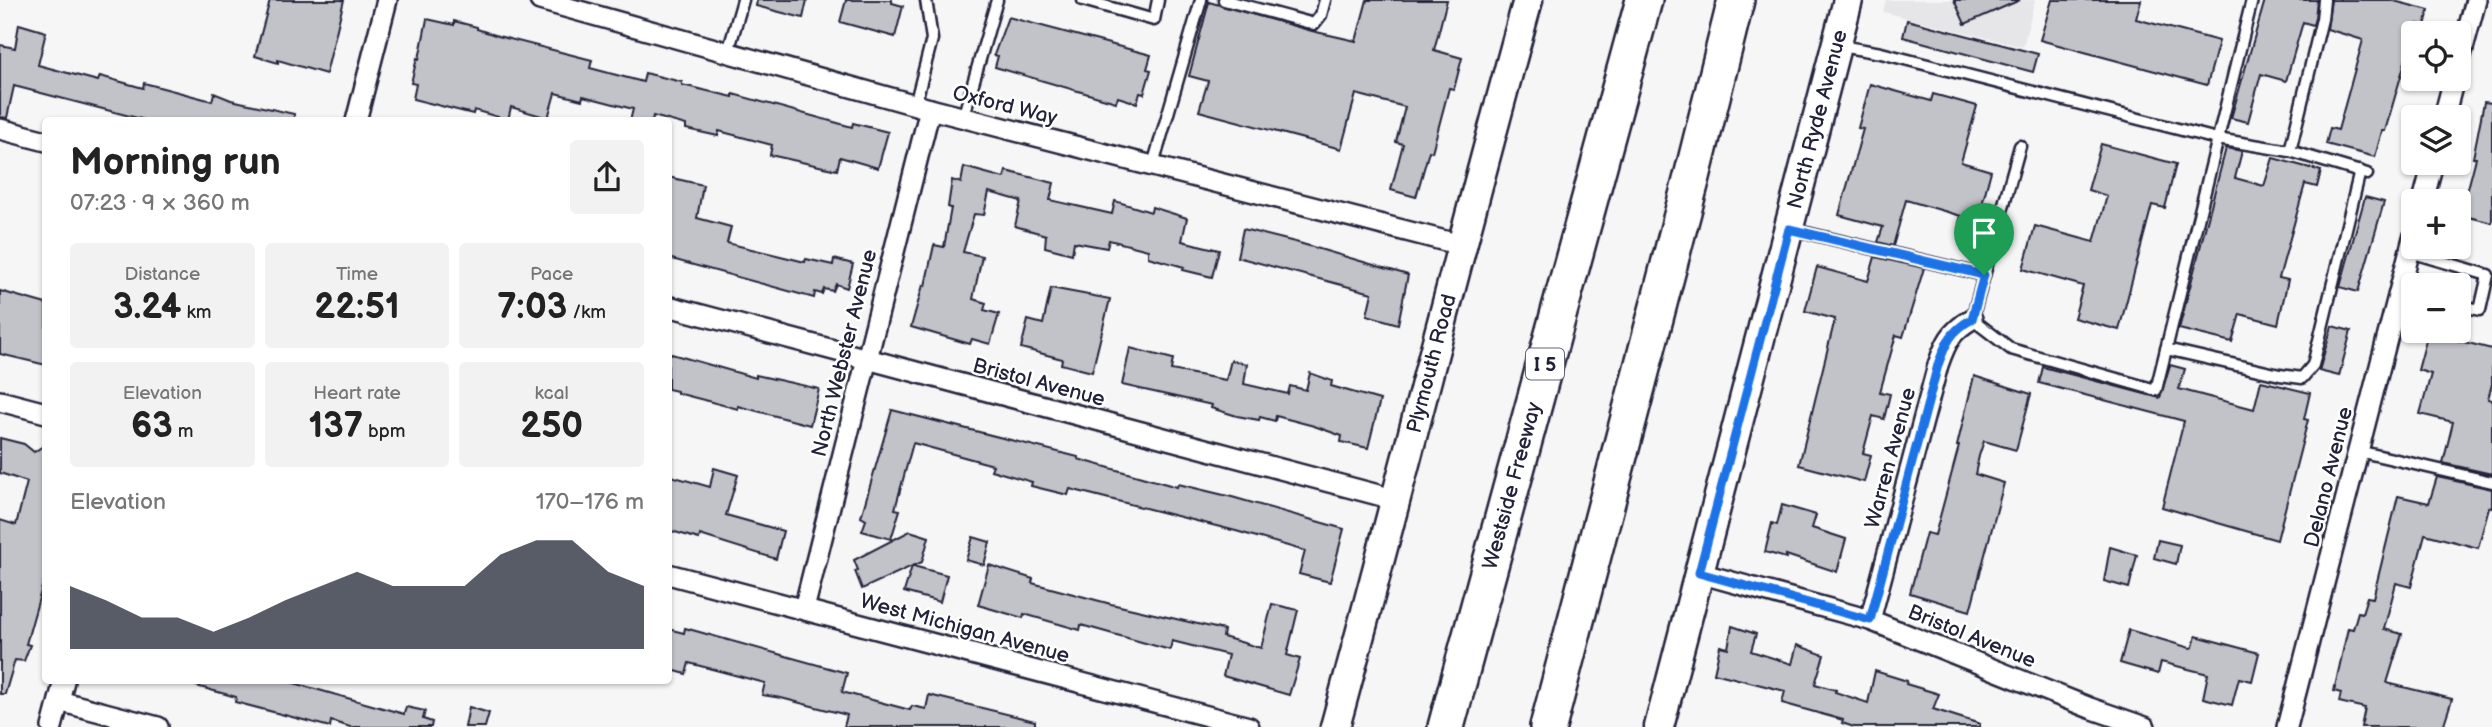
<!DOCTYPE html>
<meta charset="utf-8">
<style>
:root{--surface:#fff;--page:#f2f2f2;--text:#222;--muted:#767676;--accent:#111827}
body{margin:0;font-family:"Balsamiq Sans",sans-serif;background:var(--page);color:var(--text);height:100vh;display:flex;flex-direction:column;font-size:26px;white-space:nowrap}
*{box-sizing:border-box;margin:0}
p{font-size:23px;color:var(--muted)}
.icon{flex:none;width:38px;height:38px;fill:none;stroke:currentColor;stroke-width:2;stroke-linecap:round;stroke-linejoin:round}
.map{position:relative;flex:1;overflow:hidden}
.side{position:absolute;left:42px;top:117px;width:630px;height:567px;display:flex;flex-direction:column;background:var(--surface);border-radius:7px;box-shadow:0 2px 5px #0004}
.side>*{flex:none}
.fabs{position:absolute;left:2401px;top:21px;display:grid;gap:14px}
.fabs a{display:grid;place-items:center;width:70px;height:70px;border-radius:7px;background:var(--surface);box-shadow:0 2px 5px #0004;font-size:35px}
.pin{position:absolute;display:grid;place-items:center;width:60px;height:60px;color:#fff;margin:-72px -30px;border-radius:50% 50% 50% 0;rotate:-45deg;box-shadow:0 0 7px #0007}
.pin .icon{rotate:45deg}
.round{display:grid;place-items:center;flex:none;width:74px;height:74px;border-radius:7px;background:var(--page)}
.headline{display:flex;align-items:center;justify-content:space-between;height:119px;padding:0 28px}
h1{font-size:38px;font-weight:700;line-height:52px}
.metrics{display:grid;grid-template-columns:repeat(3,1fr);gap:10px;height:119px;padding:7px 28px}
.metrics div{display:grid;align-content:center;border-radius:7px;background:var(--page);text-align:center}
.metrics b{font-size:35px;font-weight:700}
.metrics small{font-size:19px;font-weight:400}
.metrics p{font-size:19px}
.chart{height:196px;padding:14px 28px}
.chart p{display:flex;justify-content:space-between}
.chart svg{width:100%;height:126px;margin-top:7px;fill:var(--accent);opacity:.7}
.map>svg:first-child{display:block}
.built{fill:#e6e6e9}
.building{fill:#c2c2c9;stroke:#22223b;stroke-width:2}
.lines{fill:none;stroke-linecap:round;stroke-linejoin:round}
.lane-casing{stroke:#22223b;stroke-width:15}
.street-casing{stroke:#22223b;stroke-width:24}
.secondary-casing{stroke:#22223b;stroke-width:33}
.highway-casing{stroke:#22223b;stroke-width:40}
.lane{stroke:#fff;stroke-width:10}
.street{stroke:#fff;stroke-width:19}
.secondary{stroke:#fff;stroke-width:28}
.highway{stroke:#fff;stroke-width:35}
.route-casing{stroke:#fff;stroke-width:14}
.route{stroke:#1a73e8;stroke-width:9}
.labels{text-anchor:middle;stroke-width:5;stroke-linejoin:round;paint-order:stroke}
.shield{fill:#fff;stroke:#646476;stroke-width:2}
.shield-label{font-size:19px;font-weight:bold;fill:#22223b}
.street-label{font-size:21px;fill:#22223b;stroke:#fff}
</style>
<div class="map">
<svg width="2492" height="727" viewBox="0 0 2492 727">
<rect width="100%" height="100%" fill="#f6f6f7"/>
<filter id="ink" filterUnits="userSpaceOnUse"><feTurbulence type="fractalNoise" baseFrequency=".0143" numOctaves="2"/><feDisplacementMap in="SourceGraphic" scale="14" xChannelSelector="R" yChannelSelector="G"/><feConvolveMatrix kernelMatrix="1 2 1 2 8 2 1 2 1" color-interpolation-filters="sRGB"/></filter>
<g filter="url(#ink)">
<path class="built" d="M1886,0H2035L2023,47L1883,12Z"/>
<g class="building">
<path d="M270,0H344L326,74L278,60V63L255,56Z"/>
<path d="M757,0H807L803,18L756,6Z"/>
<path d="M846,0H892V3L903,6L895,37L840,22Z"/>
<path d="M1367,0H1447L1434,50L1462,58L1454,89L1449,88L1432,152L1429,151L1416,197L1391,190L1403,144L1396,142L1405,107L1356,94L1341,149L1199,111L1208,81L1189,76L1209,2L1312,31L1356,41Z"/>
<path d="M1954,0H2020L1965,24Z"/>
<path d="M2052,0H2141L2136,19L2219,41L2207,85L2040,40Z"/>
<path d="M2265,0H2317L2315,18L2313,25L2303,22L2286,81L2261,74L2248,122L2231,118Z"/>
<path d="M2331,0H2390L2429,10L2425,26L2418,24L2416,33H2413V53L2408,52L2385,131H2382L2375,157L2326,144L2330,128L2338,130L2363,40L2327,29Z"/>
<path d="M1008,17L1151,55L1147,69L1151,70L1144,94L1140,93L1137,103L1118,97L1116,102L995,67L998,56L994,55Z"/>
<path d="M427,19L454,25V21L477,27V29L498,36L592,60L590,68L643,82L645,73L682,82V85L733,97V94L852,127L853,123L888,132L878,168L840,157L837,170L770,155L772,145L719,131L718,136L686,129V125L653,116L652,121H630L633,109L583,96L582,100L555,93L548,118L511,107L508,120L474,110L473,114L413,99L416,84L411,83L417,58L419,59Z"/>
<path d="M1907,20L2038,54L2033,72L1903,37Z"/>
<path d="M19,24L46,32L38,65L98,81L100,76L143,88L144,83L212,101L214,93L231,100L294,114V121H149L14,86L7,118L0,117V45L15,48Z"/>
<path d="M1870,84L1931,101L1933,94L1977,106L1961,162L1991,171L1976,227L1959,223L1961,216L1906,200L1893,246L1878,242L1883,227L1839,215L1863,129L1858,128Z"/>
<path d="M2484,102L2492,103V223L2461,215L2476,158H2473Z"/>
<path d="M2101,144L2176,164L2165,208L2152,205L2119,330L2074,318L2083,286L2023,269L2035,226L2094,242L2107,196L2088,190Z"/>
<path d="M2226,148L2242,151L2235,178L2264,186L2273,158L2321,171L2317,187L2305,184L2279,278L2288,280L2278,324L2240,314L2232,342L2179,329Z"/>
<path d="M964,167L1004,178L1006,171L1054,183L1050,200L1112,214L1115,201L1151,212L1152,207L1187,218L1182,241L1219,250L1212,277L1183,270L1184,267L1148,257V250L1109,240L1107,248L1074,242L1072,254L1045,247L1046,235L1015,226L1021,201L989,192L984,215L974,214L963,252L982,256L973,299L986,303L984,310L999,314L990,344L972,339L970,344L911,327L923,285L925,286L934,245L944,247L951,208L948,207L952,180L961,183Z"/>
<path d="M668,177L703,185L697,218L731,227L727,243L805,262L806,259L833,265L834,259L853,264L847,288L836,284L833,291L824,289L822,294L815,292L814,298L668,258Z"/>
<path d="M2365,197L2384,202L2358,292L2340,287Z"/>
<path d="M1243,229L1299,243L1408,275L1398,324L1367,315L1372,293L1237,257Z"/>
<path d="M1875,257L1924,268L1903,337L1896,335L1880,392L1890,394L1884,419L1873,416L1863,453L1871,455L1864,482L1799,465L1835,319L1805,311L1817,267L1868,281Z"/>
<path d="M1051,288L1110,299L1092,372L1061,364L1062,359L1021,348L1028,320L1043,324Z"/>
<path d="M0,291L46,304V365L0,354Z"/>
<path d="M2332,326L2351,331L2339,376L2319,371Z"/>
<path d="M2428,333L2492,349V384L2488,399L2492,400V474L2443,463L2453,422L2420,414L2431,374L2418,370Z"/>
<path d="M1130,348L1173,359L1171,370L1226,380L1231,360L1247,364L1244,384L1288,394L1290,386L1306,390L1310,373L1332,381L1331,386L1380,400L1368,448L1341,442L1342,436L1314,426L1276,416L1275,421L1260,417L1259,420L1237,416L1211,408L1212,405L1122,385Z"/>
<path d="M668,353L756,378V375L819,389L810,425L738,406V409L677,393V391L668,389Z"/>
<path d="M2170,365L2185,369L2179,389L2254,409L2261,381L2310,393L2304,419L2308,420L2277,540L2162,507L2184,421L2039,383L2043,367L2160,398Z"/>
<path d="M1974,376L2031,394L2016,450L1984,441L1979,456L1975,474L2004,483L1970,611L1910,593L1926,533L1935,535L1959,446H1957Z"/>
<path d="M892,410L1078,457V459L1177,487L1178,484L1232,497L1344,529L1330,582L1299,574L1305,551L1236,531L1070,489L1068,495L1031,486L1032,482L991,470L993,465L913,443L895,509L900,510L891,539L862,531L866,520L861,517Z"/>
<path d="M0,438L24,444L34,452L46,444V573L26,644L30,645L24,661L15,660L5,694H0V520L16,525L27,482L0,473Z"/>
<path d="M714,468L738,475L726,515L783,531L776,559L700,535L699,539L668,530V475L710,487Z"/>
<path d="M2437,477L2492,489V508L2489,507L2478,548L2425,534L2411,587L2396,583L2384,629L2402,634L2387,683L2452,699L2443,727H2361L2365,708L2339,702L2341,693L2334,691L2348,628L2353,629L2358,612L2362,613L2367,597L2373,598L2398,496L2429,503Z"/>
<path d="M1782,505L1816,515L1812,528L1846,539L1837,572L1786,555V558L1765,552L1772,523L1777,525Z"/>
<path d="M910,531L929,537L922,562L913,566L947,575L940,602L904,592L912,566L862,589L855,571L858,570L854,560Z"/>
<path d="M973,537L990,542L984,565L966,560Z"/>
<path d="M2158,540L2180,545L2176,564L2154,558Z"/>
<path d="M2110,547L2137,555L2129,588L2104,581Z"/>
<path d="M989,565L1033,579L1032,583L1111,604L1224,630L1223,637L1261,648L1272,604L1298,610L1287,655L1300,659L1289,695L1223,676L1228,655L1172,641L1170,650L1081,625L1080,630L1024,614L1023,618L978,605Z"/>
<path d="M1732,626L1756,634L1751,651L1792,664L1797,645L1824,655L1815,684L1836,690L1835,692L1868,703L1875,671L1907,681L1906,684L1939,694L1933,709L1980,724L1979,727H1854L1842,723L1843,720L1782,703L1785,691L1714,673L1720,646L1728,648Z"/>
<path d="M685,628L847,673L842,692L910,710L912,706L926,709L929,695L1035,721V727H844L847,715L781,698L762,695L765,683L689,663L686,674L668,669V629L684,633Z"/>
<path d="M2129,630L2190,648L2193,647L2196,636L2259,653L2252,681L2239,678L2232,705L2203,698L2208,674L2161,662L2158,674L2120,663Z"/>
<path d="M196,681H287L404,714L406,707L425,711L423,719L432,722L431,727H350L331,721L330,727L235,702L236,697L196,686Z"/>
<path d="M469,707L489,713L485,727H465Z"/>
</g>
<g class="lines">
<defs>
<g id="lane">
<path d="M1083,0L1154,20L1158,0"/>
<path d="M1224,0L1314,24L1321,15L1325,0"/>
<path d="M2324,0L2322,19L2290,151L2367,174"/>
<path d="M1840,46L1881,53L2217,139L2290,151"/>
<path d="M728,52L743,0"/>
<path d="M915,105L932,39L926,0"/>
<path d="M963,118L997,0"/>
<path d="M2020,146L1972,319L2011,349L2156,390L2252,0"/>
<path d="M1153,165L1201,0"/>
<path d="M1790,229L1984,275"/>
<path d="M2410,252L2488,275L2480,310L2459,305"/>
<path d="M2400,291L2413,294"/>
<path d="M2166,349L2280,375L2302,378L2313,365L2360,171"/>
<path d="M2358,451L2492,482"/>
</g>
<g id="street">
<path d="M540,0L930,109L1461,245"/>
<path d="M2459,63L2476,0"/>
<path d="M2444,117L2454,79"/>
<path d="M356,121L387,0"/>
<path d="M0,129L46,141"/>
<path d="M2423,201L2433,163"/>
<path d="M668,306L1397,500"/>
<path d="M0,401L46,413"/>
<path d="M1699,573L1870,620L2090,708L2145,727"/>
<path d="M668,574L1249,727"/>
<path d="M804,609L930,109"/>
<path d="M1870,620L1938,365C1946,342 1951,331 1972,319"/>
<path d="M59,701L158,727"/>
<path d="M52,727L64,681"/>
<path d="M2287,727L2413,238"/>
</g>
<g id="secondary">
<path id="s1" d="M1335,727C1401,485 1461,242 1528,0"/>
<path id="s2" d="M1659,727L1848,0"/>
</g>
<g id="highway">
<path id="s3" d="M1446,727L1644,0"/>
<path d="M1548,727L1692,177L1736,0"/>
</g>
</defs>
<use href="#lane" class="lane-casing"/>
<use href="#street" class="street-casing"/>
<use href="#secondary" class="secondary-casing"/>
<use href="#highway" class="highway-casing"/>
<use href="#lane" class="lane"/>
<use href="#street" class="street"/>
<use href="#secondary" class="secondary"/>
<use href="#highway" class="highway"/>
</g>
</g>
<g class="lines" filter="url(#ink)">
<defs>
<path id="route" d="M1789,229L1984,275L1972,319C1951,331 1946,342 1938,365L1870,620L1699,573Z"/>
</defs>
<use href="#route" class="route-casing"/>
<use href="#route" class="route"/>
</g>
<g class="labels">
<rect class="shield" x="1526" y="348.5" width="38" height="31" rx="5"/>
<g class="shield-label">
<text x="1545" y="371">I 5</text>
</g>
<g class="street-label">
<text transform="translate(1005 105) rotate(14)" y="7">Oxford Way</text>
<text dy="7" stroke="none"><textPath href="#s2" startOffset="628">North Ryde Avenue</textPath></text>
<text transform="translate(844 353) rotate(-76)" y="7">North Webster Avenue</text>
<text dy="7" stroke="none"><textPath href="#s1" startOffset="376">Plymouth Road</textPath></text>
<text transform="translate(1039 382) rotate(15)" y="7">Bristol Avenue</text>
<text transform="translate(1890 458) rotate(-75)" y="7">Warren Avenue</text>
<text transform="translate(2328 477) rotate(-76)" y="7">Delano Avenue</text>
<text dy="7" stroke="none"><textPath href="#s3" startOffset="250">Westside Freeway</textPath></text>
<text transform="translate(965 628) rotate(15)" y="7">West Michigan Avenue</text>
<text transform="translate(1972 636) rotate(22)" y="7">Bristol Avenue</text>
</g>
</g>
</svg>
<div class="fabs">
<a><svg class="icon" aria-label="locate" viewBox="0 0 24 24"><circle cx="12" cy="12" r="6"/><path d="M12 2v4M12 18v4M2 12h4M18 12h4"/></svg></a>
<a><svg class="icon" aria-label="layers" viewBox="0 0 24 24"><path d="M12 4l9 5-9 5-9-5zM3 14l9 5 9-5"/></svg></a>
<a>+</a>
<a>−</a>
</div>
<div class="pin" style="left:1984px;top:275px;background:#1e9e55"><svg class="icon" aria-label="arrive" viewBox="0 0 24 24"><path d="M6 21V4h12l-3 4 3 4H6"/></svg></div>
<section class="side">
<div class="headline"><div><h1>Morning run</h1><p>07:23 · 9 × 360 m</p></div><a class="round"><svg class="icon" aria-label="share" viewBox="0 0 24 24"><path d="M12 15V3M7 8l5-5 5 5M5 13v7h14v-7"/></svg></a></div>
<div class="metrics">
<div><p>Distance</p><b>3.24<small> km</small></b></div>
<div><p>Time</p><b>22:51</b></div>
<div><p>Pace</p><b>7:03<small> /km</small></b></div>
</div>
<div class="metrics">
<div><p>Elevation</p><b>63<small> m</small></b></div>
<div><p>Heart rate</p><b>137<small> bpm</small></b></div>
<div><p>kcal</p><b>250</b></div>
</div>
<div class="chart"><p><span>Elevation</span>170–176 m</p>
<svg viewBox="0 0 160 44" preserveAspectRatio="none"><path d="M0 44V22L10 27L20 33L30 33L40 38L50 33L60 27L70 22L80 17L90 22L100 22L110 22L120 11L130 6L140 6L150 17L160 22V44z"/></svg>
</div>
</section>
</div>
